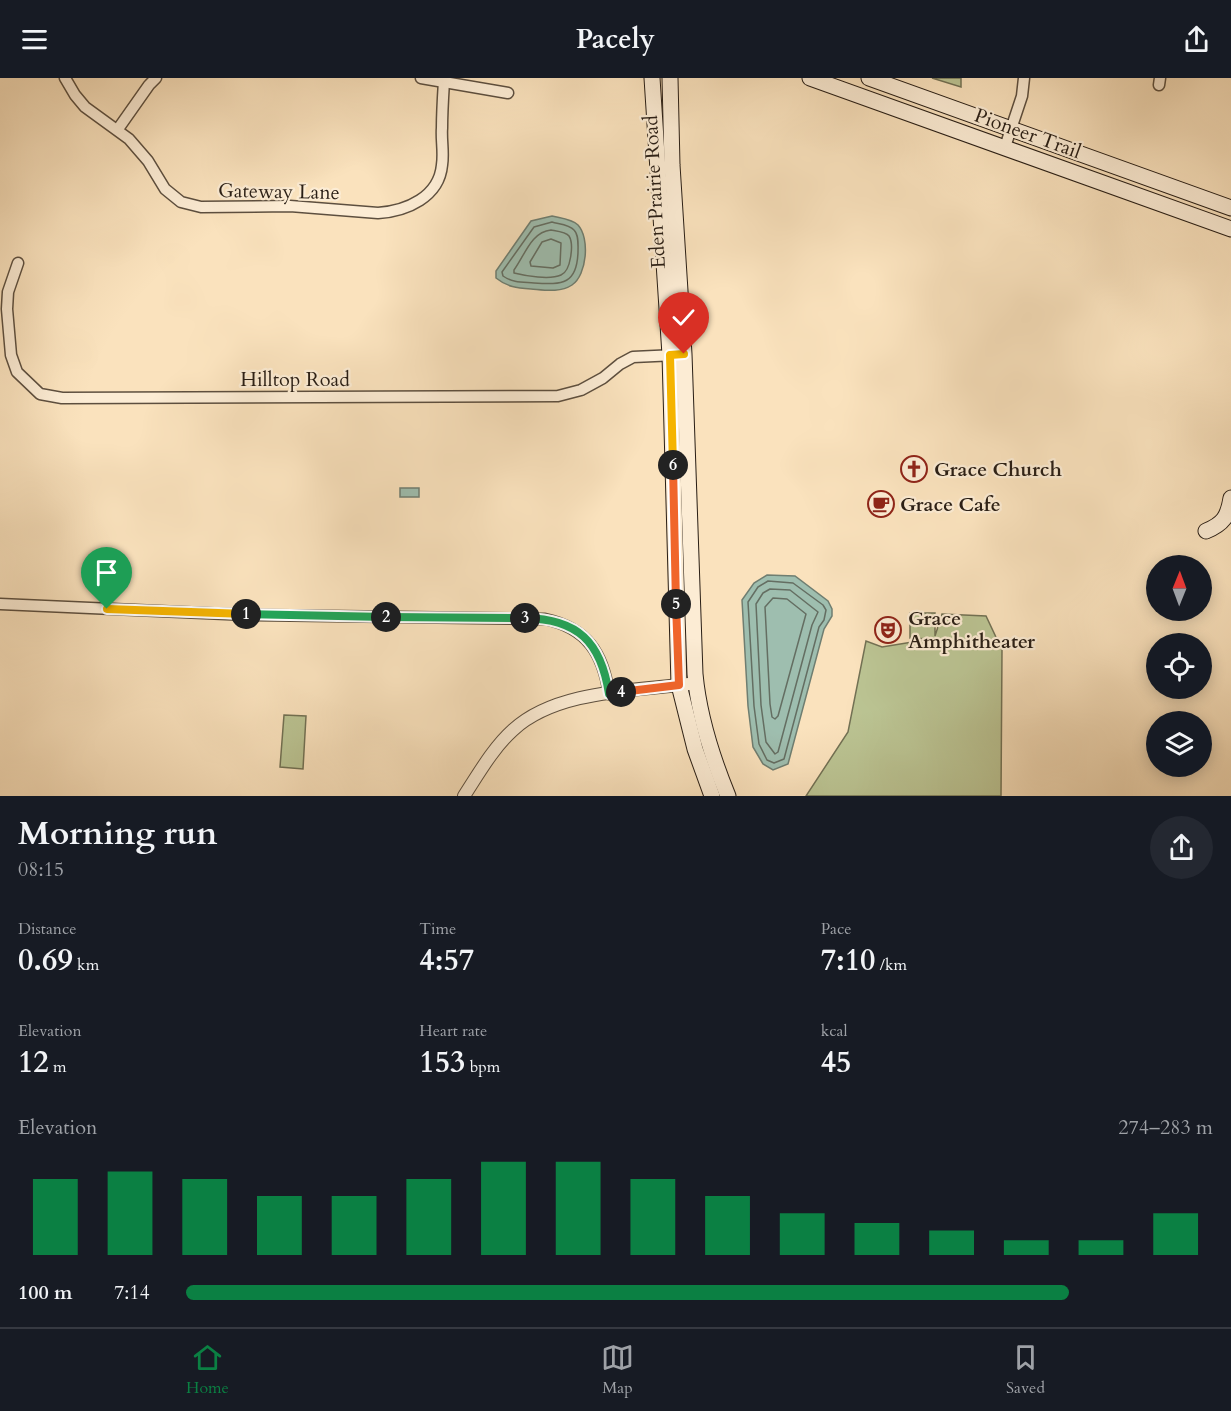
<!DOCTYPE html>
<meta charset="utf-8">
<style>
:root{--surface:#171b24;--page:#242831;--text:#f1f3f6;--muted:#9ea1a6;--line:#363941;--accent:#0b8043}
body{margin:0;font-family:Cardo,serif;background:var(--page);color:var(--text);height:100vh;display:flex;flex-direction:column;font-size:22px;white-space:nowrap}
*{box-sizing:border-box;margin:0}
p{font-size:20px;color:var(--muted)}
.icon{flex:none;width:33px;height:33px;fill:none;stroke:currentColor;stroke-width:2;stroke-linecap:round;stroke-linejoin:round}
.map{position:relative;height:718px;overflow:hidden}
.sheet{display:flex;flex-direction:column;background:var(--surface);flex:1}
.sheet>*{flex:none}
.needle{width:39px;rotate:1deg}
.buttons{position:absolute;left:1146px;top:477px;display:grid;gap:12px}
.buttons a{display:grid;place-items:center;width:66px;height:66px;border-radius:50%;background:var(--surface);box-shadow:0 3px 15px #0003;font-size:30px}
.pin{position:absolute;display:grid;place-items:center;width:51px;height:51px;color:#fff;margin:-62px -26px;border-radius:50% 50% 50% 0;rotate:-45deg;box-shadow:0 0 6px #0007}
.pin .icon{rotate:45deg}
.km{position:absolute;width:30px;height:30px;margin:-15px;border-radius:50%;background:#222;color:#fff;font-size:16px;line-height:30px;text-align:center}
.round{display:grid;place-items:center;flex:none;width:63px;height:63px;border-radius:32px;background:var(--page)}
.head{display:flex;align-items:center;justify-content:space-between;height:102px;padding:0 18px}
h1{font-size:33px;font-weight:800;line-height:45px}
.figures{display:grid;grid-template-columns:repeat(3,1fr);gap:9px;height:102px;padding:6px 18px}
.figures div{display:grid;align-content:center}
.figures b{font-size:30px;font-weight:800}
.figures small{font-size:16px;font-weight:400}
.figures p{font-size:16px}
.chart{height:168px;padding:12px 18px}
.chart p{display:flex;justify-content:space-between}
.chart svg{width:100%;height:108px;margin-top:6px;stroke:var(--accent);stroke-width:6}
ul{padding:0 18px;list-style:none;font-size:20px}
li{display:grid;grid-template-columns:96px 72px 1fr;align-items:center;height:45px}
li i{height:15px;border-radius:8px;background:var(--accent)}
header{display:flex;justify-content:space-between;align-items:center;height:78px;padding:0 18px;background:var(--surface);font-size:27px;font-weight:800}
.dock{display:flex;justify-content:space-around;align-items:center;height:84px;border-top:2px solid var(--line);background:var(--surface);font-size:16px;color:var(--muted)}
.dock a{display:grid;justify-items:center;gap:3px}
.dock .selected{color:var(--accent)}
.map>svg:first-child{display:block}
.green{fill:#bbc493;stroke:#727154;stroke-width:1.5}
.water{fill:#9ebeaf;stroke:#6f7e71;stroke-width:1.5}
.lines{fill:none;stroke-linecap:round;stroke-linejoin:round}
.shore{stroke:#646e62;stroke-width:1.5}
.minor-casing{stroke:#5d4f3f;stroke-width:13}
.tertiary-casing{stroke:#5d4f3f;stroke-width:14}
.secondary-casing{stroke:#291e15;stroke-width:17}
.minor{stroke:#fcecd4;stroke-width:10}
.tertiary{stroke:#fcecd4;stroke-width:12}
.secondary{stroke:#fcecd4;stroke-width:15}
.split-1-casing{stroke:#fff;stroke-width:12}
.split-2-casing{stroke:#fff;stroke-width:12}
.split-3-casing{stroke:#fff;stroke-width:12}
.split-4-casing{stroke:#fff;stroke-width:12}
.split-5-casing{stroke:#fff;stroke-width:12}
.split-6-casing{stroke:#fff;stroke-width:12}
.split-7-casing{stroke:#fff;stroke-width:12}
.split-1{stroke:#f5b400;stroke-width:8}
.split-2{stroke:#22a559;stroke-width:8}
.split-3{stroke:#22a559;stroke-width:8}
.split-4{stroke:#22a559;stroke-width:8}
.split-5{stroke:#f0652b;stroke-width:8}
.split-6{stroke:#f0652b;stroke-width:8}
.split-7{stroke:#f5b400;stroke-width:8}
.labels{text-anchor:middle;stroke-width:4.5;stroke-linejoin:round;paint-order:stroke}
.street-label{font-size:20px;fill:#291e15;stroke:#fcecd4}
.poi-label{font-size:20px;font-weight:bold;fill:#291e15;stroke:#fcecd4;text-anchor:start}
</style>
<header><svg class="icon" aria-label="menu" viewBox="0 0 24 24"><path d="M4 6h16M4 12h16M4 18h16"/></svg>Pacely<svg class="icon" aria-label="share" viewBox="0 0 24 24"><path d="M12 15V3M7 8l5-5 5 5M5 13v7h14v-7"/></svg></header>
<div class="map">
<svg width="1231" height="718" viewBox="0 0 1231 718">
<rect width="100%" height="100%" fill="#fae2bd"/>
<filter id="stains"><feTurbulence type="fractalNoise" baseFrequency=".00333" numOctaves="4"/><feColorMatrix values="0 0 0 0 .2 0 0 0 0 .09 0 0 0 0 .02 0 0 0 .5 -.17"/></filter>
<radialGradient id="worn" r=".72"><stop offset=".6" stop-color="#630" stop-opacity="0"/><stop offset="1" stop-color="#630" stop-opacity=".3"/></radialGradient>
<g class="green">
<path d="M932,0H961V9Z"/>
<path d="M910,535H935V558L942,536L986,538L1002,572L1001,718H806L848,654L866,563L882,569L931,561L910,560Z"/>
<path d="M284,637L306,638L303,691L280,689Z"/>
</g>
<g class="water">
<path d="M552,138C560,140 572,141 578,147C590,160 587,197 572,207C560,215 544,212 531,211C517,210 507,209 496,200V193L531,143Z"/>
<rect x="400" y="410" width="19" height="9"/>
<path d="M767,497L795,498L828,523L832,531V538L824,551L788,686L773,692L763,686L753,669L748,628L742,522L754,505Z"/>
</g>
<g class="lines">
<g class="shore">
<path d="M552,144C558,146 569,146 574,152C579,157 578,167 578,174C577,206 563,207 534,205C523,204 513,205 503,198L502,194L534,149Z"/>
<path d="M551,152C556,153 566,154 569,158C574,166 571,193 561,197C550,202 526,198 514,195V192C525,177 531,154 551,152Z"/>
<path d="M551,161L561,165L560,187L553,190L531,188L530,184L542,164Z"/>
<path d="M768,503L793,505L823,527L826,532L824,542L819,549L784,681L774,685L767,682L759,666L754,628L748,524L758,509Z"/>
<path d="M770,511L790,512L818,534L812,547L778,674L775,676L766,664L761,627L756,526L763,515Z"/>
<path d="M773,520L787,521L806,536L778,638L775,641L772,639L770,626L765,529Z"/>
</g>
<defs>
<g id="minor">
<path d="M65,0L75,17L85,29L129,61L148,83L165,111L181,124L201,129L290,128L378,135C407,133 439,119 442,87C444,74 441,62 442,50C442,34 443,19 444,3"/>
<path d="M421,0L508,15"/>
<path d="M1159,7L1160,0"/>
<path d="M118,51L149,7L156,0"/>
<path d="M1005,69L1022,18L1024,0"/>
<path d="M18,185L8,214L7,231L11,277L17,294L40,316L62,320L558,318L581,312L603,300L620,286L633,279L676,277"/>
<path d="M0,526L248,537L545,541C587,550 603,575 609,616"/>
</g>
<path id="tertiary" d="M464,718C479,695 493,670 513,652C557,611 639,613 696,605"/>
<g id="secondary">
<path d="M652,0L670,277L679,607L695,671L712,718"/>
<path d="M670,0L672,87L684,276L695,596C699,639 712,679 728,718"/>
<path d="M810,0L1231,151"/>
<path d="M869,0L1231,130"/>
<path d="M1206,453C1223,446 1228,439 1231,420"/>
</g>
</defs>
<use href="#minor" class="minor-casing"/>
<use href="#tertiary" class="tertiary-casing"/>
<use href="#secondary" class="secondary-casing"/>
<use href="#minor" class="minor"/>
<use href="#tertiary" class="tertiary"/>
<use href="#secondary" class="secondary"/>
</g>
<g class="lines">
<defs>
<path id="split-1" d="M107,531L246,536"/>
<path id="split-2" d="M246,536L386,539"/>
<path id="split-3" d="M386,539L525,540"/>
<path id="split-4" d="M525,540C578,541 601,564 609,616L621,614"/>
<path id="split-5" d="M621,614L679,607L676,526"/>
<path id="split-6" d="M673,387L676,526"/>
<path id="split-7" d="M673,387L670,277L684,276"/>
</defs>
<use href="#split-1" class="split-1-casing"/>
<use href="#split-2" class="split-2-casing"/>
<use href="#split-3" class="split-3-casing"/>
<use href="#split-4" class="split-4-casing"/>
<use href="#split-5" class="split-5-casing"/>
<use href="#split-6" class="split-6-casing"/>
<use href="#split-7" class="split-7-casing"/>
<use href="#split-1" class="split-1"/>
<use href="#split-2" class="split-2"/>
<use href="#split-3" class="split-3"/>
<use href="#split-4" class="split-4"/>
<use href="#split-5" class="split-5"/>
<use href="#split-6" class="split-6"/>
<use href="#split-7" class="split-7"/>
</g>
<defs>
<symbol id="church-ring" viewBox="-11 -11 22 22"><circle r="9.5" fill="#fcecd4" stroke="#8f2418" stroke-width="1.5"/><path d="M-1.2-6h2.4v3.5h3.3v2.4h-3.3V6h-2.4V-.1h-3.3v-2.4h3.3Z" fill="#8f2418"/></symbol>
<symbol id="cafe-ring" viewBox="-11 -11 22 22"><circle r="9.5" fill="#fcecd4" stroke="#8f2418" stroke-width="1.5"/><path d="M-5.5-4.5H6V0H3Q3 3.5 0 3.5H-2.5Q-5.5 3.5-5.5 0ZM3-3.2v2h1.7v-2ZM-6 4.5H4V6H-6Z" fill="#8f2418"/></symbol>
<symbol id="theatre-ring" viewBox="-11 -11 22 22"><circle r="9.5" fill="#fcecd4" stroke="#8f2418" stroke-width="1.5"/><path d="M-5-5.5Q0-4 5-5.5V0Q5 5 0 6Q-5 5-5 0ZM-3.3-2.5H-1v1.5H-3.3ZM1-2.5H3.3v1.5H1ZM-2.8 1Q0 5.5 2.8 1Z" fill="#8f2418"/></symbol>
</defs>
<g fill-rule="evenodd">
<use href="#church-ring" x="899" y="376" width="30" height="30"/>
<use href="#cafe-ring" x="866" y="411" width="30" height="30"/>
<use href="#theatre-ring" x="873" y="537" width="30" height="30"/>
</g>
<g class="labels">
<g class="street-label">
<text transform="translate(1028 55) rotate(20)" y="7">Pioneer Trail</text>
<text transform="translate(279 113) rotate(1)" y="7">Gateway Lane</text>
<text transform="translate(654 114) rotate(-93)" y="7">Eden Prairie Road</text>
<text x="295" y="308">Hilltop Road</text>
</g>
<g class="poi-label">
<text x="934" y="398">Grace Church</text>
<text x="900" y="433">Grace Cafe</text>
<text x="908" y="547">Grace<tspan x="908" dy="23">Amphitheater</tspan></text>
</g>
</g>
<rect width="100%" height="100%" filter="url(#stains)"/>
<rect width="100%" height="100%" fill="url(#worn)"/>
</svg>
<div class="buttons">
<a><svg class="needle" viewBox="-14 -14 28 28"><path d="M0-13l5 13h-10z" fill="#e53935"/><path d="M0 13l5-13h-10z" fill="#9ea1a6"/></svg></a>
<a><svg class="icon" aria-label="locate" viewBox="0 0 24 24"><circle cx="12" cy="12" r="6"/><path d="M12 2v4M12 18v4M2 12h4M18 12h4"/></svg></a>
<a><svg class="icon" aria-label="layers" viewBox="0 0 24 24"><path d="M12 4l9 5-9 5-9-5zM3 14l9 5 9-5"/></svg></a>
</div>
<div class="pin" style="left:107px;top:531px;background:#1e9e55"><svg class="icon" aria-label="arrive" viewBox="0 0 24 24"><path d="M6 21V4h12l-3 4 3 4H6"/></svg></div>
<div class="pin" style="left:684px;top:276px;background:#d93025"><svg class="icon" aria-label="check" viewBox="0 0 24 24"><path d="M5 12l5 5 9-10"/></svg></div>
<b class="km" style="left:246px;top:536px">1</b>
<b class="km" style="left:386px;top:539px">2</b>
<b class="km" style="left:525px;top:540px">3</b>
<b class="km" style="left:621px;top:614px">4</b>
<b class="km" style="left:676px;top:526px">5</b>
<b class="km" style="left:673px;top:387px">6</b>
</div>
<section class="sheet">
<div class="head"><div><h1>Morning run</h1><p>08:15</p></div><a class="round"><svg class="icon" aria-label="share" viewBox="0 0 24 24"><path d="M12 15V3M7 8l5-5 5 5M5 13v7h14v-7"/></svg></a></div>
<div class="figures">
<div><p>Distance</p><b>0.69<small> km</small></b></div>
<div><p>Time</p><b>4:57</b></div>
<div><p>Pace</p><b>7:10<small> /km</small></b></div>
</div>
<div class="figures">
<div><p>Elevation</p><b>12<small> m</small></b></div>
<div><p>Heart rate</p><b>153<small> bpm</small></b></div>
<div><p>kcal</p><b>45</b></div>
</div>
<div class="chart"><p><span>Elevation</span>274–283 m</p>
<svg viewBox="0 0 160 44" preserveAspectRatio="none"><path d="M5 44V13M15 44V10M25 44V13M35 44V20M45 44V20M55 44V13M65 44V6M75 44V6M85 44V13M95 44V20M105 44V27M115 44V31M125 44V34M135 44V38M145 44V38M155 44V27"/></svg>
</div>
<ul>
<li><b>100 m</b>7:14<i style="width:86%"></i></li>
</ul>
</section>
<nav class="dock">
<a class="selected"><svg class="icon" aria-label="home" viewBox="0 0 24 24"><path d="M3 11l9-7 9 7M6 9v11h12V9"/></svg>Home</a>
<a><svg class="icon" aria-label="map" viewBox="0 0 24 24"><path d="M3 6l6-2 6 2 6-2v14l-6 2-6-2-6 2zM9 4v14M15 6v14"/></svg>Map</a>
<a><svg class="icon" aria-label="saved" viewBox="0 0 24 24"><path d="M7 4h10v16l-5-4-5 4z"/></svg>Saved</a>
</nav>
